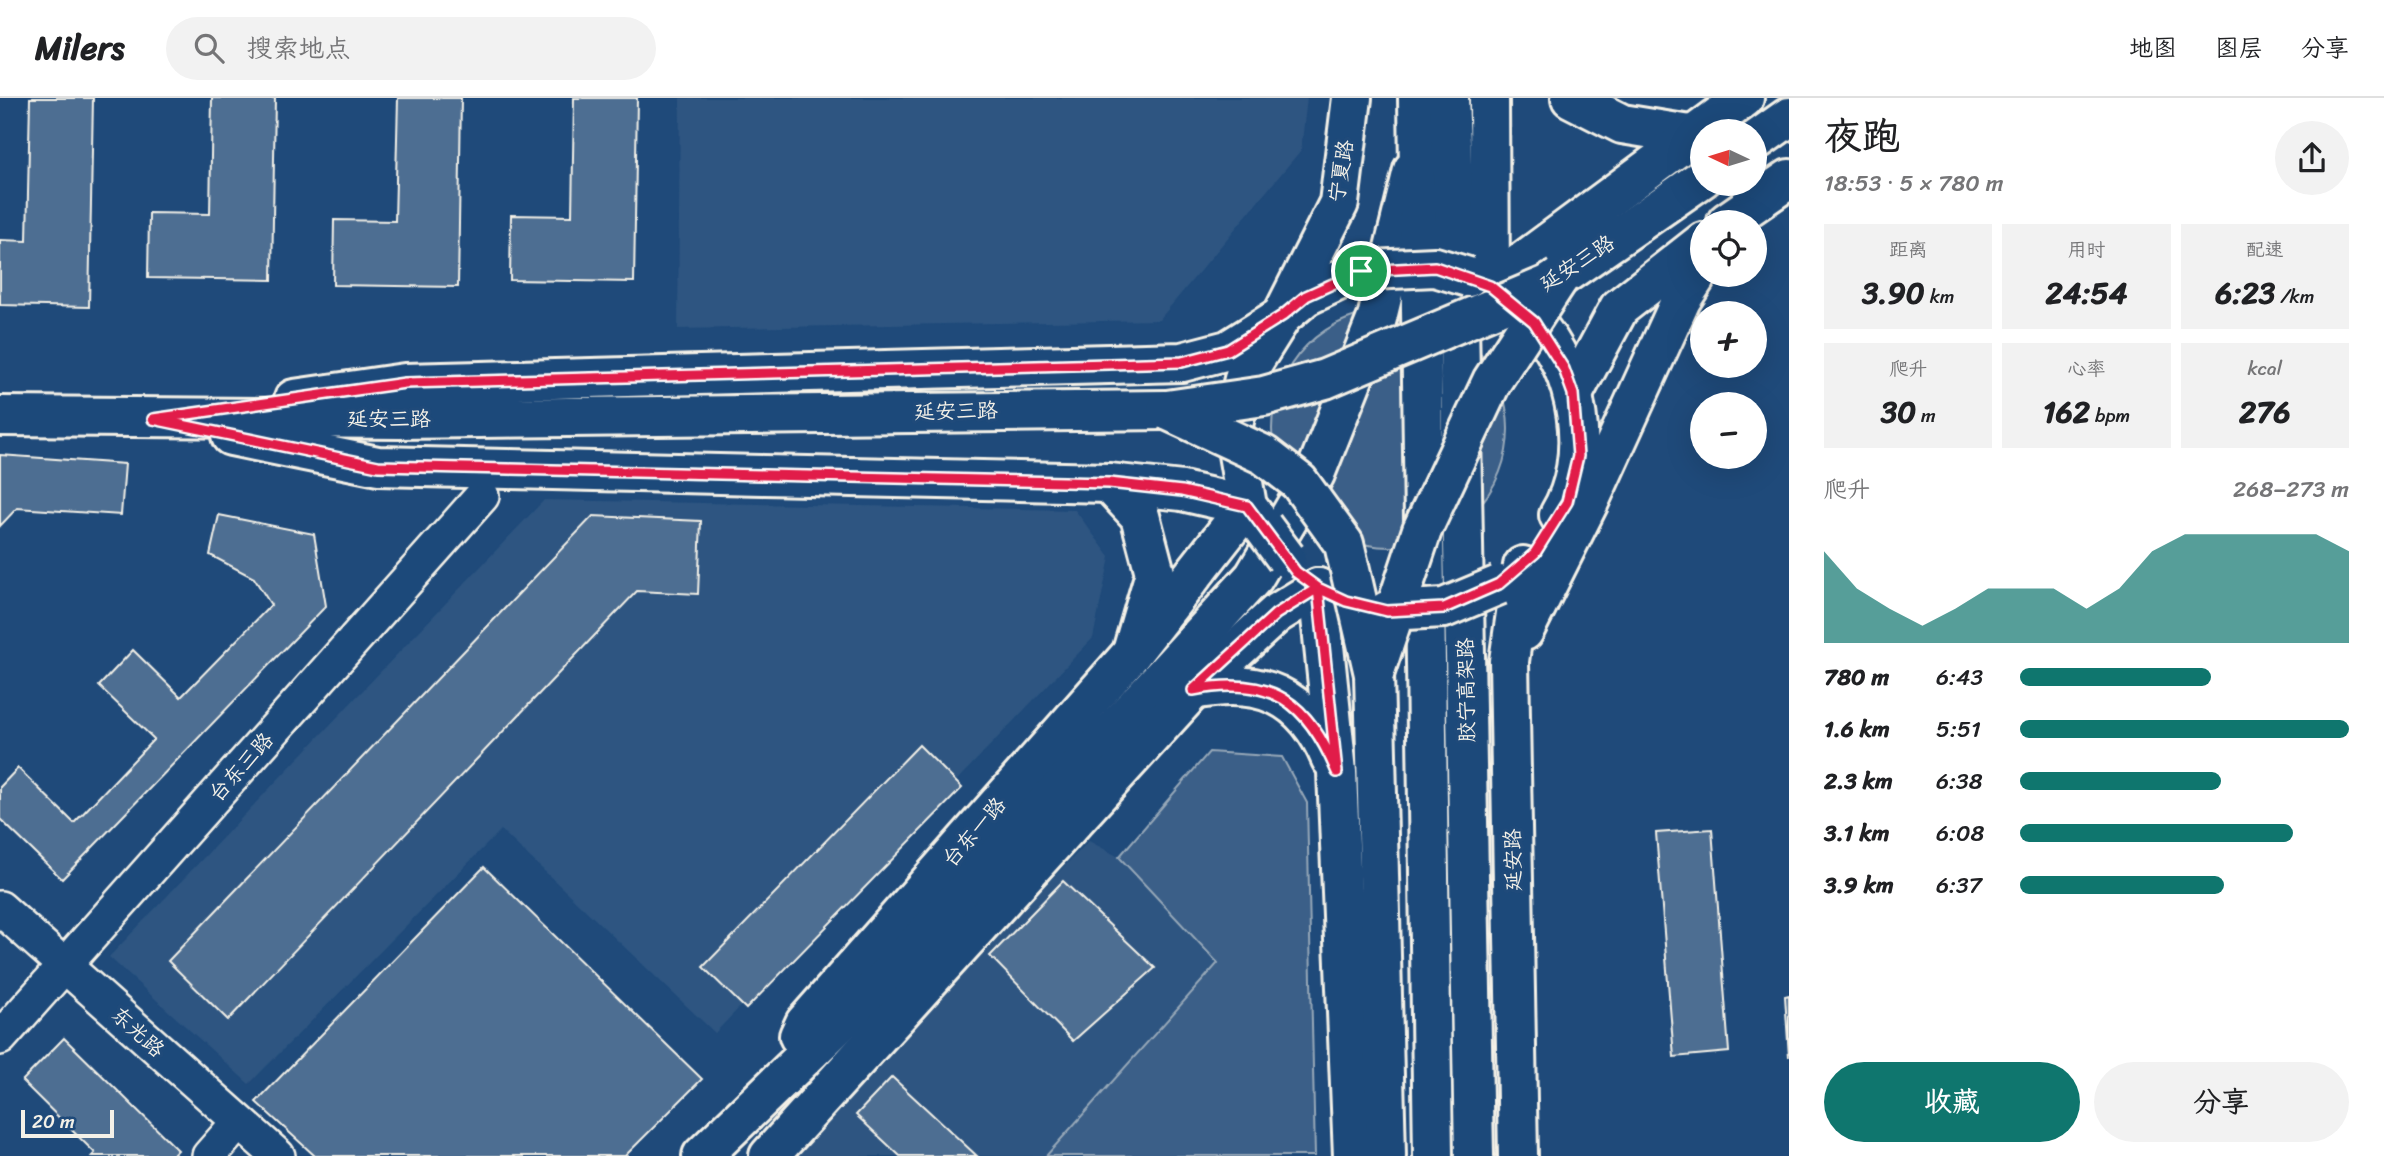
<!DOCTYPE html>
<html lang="zh">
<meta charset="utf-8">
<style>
:root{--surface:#fff;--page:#f2f2f2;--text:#202124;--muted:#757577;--line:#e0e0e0;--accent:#0f766e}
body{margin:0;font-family:Sriracha,"LXGW WenKai TC",sans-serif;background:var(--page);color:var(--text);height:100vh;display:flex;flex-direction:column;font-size:26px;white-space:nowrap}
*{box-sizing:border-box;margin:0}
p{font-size:23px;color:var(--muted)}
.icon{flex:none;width:38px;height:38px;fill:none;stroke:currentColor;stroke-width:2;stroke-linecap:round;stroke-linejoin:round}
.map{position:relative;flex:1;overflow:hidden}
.drawer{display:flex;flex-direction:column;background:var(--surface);width:595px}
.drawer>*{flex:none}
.needle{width:46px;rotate:274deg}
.fabs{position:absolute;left:1690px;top:21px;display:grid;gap:14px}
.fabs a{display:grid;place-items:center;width:77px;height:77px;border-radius:50%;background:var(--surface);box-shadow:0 7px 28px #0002;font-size:35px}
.scale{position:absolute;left:21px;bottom:18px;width:93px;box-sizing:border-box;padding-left:7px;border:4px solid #f4f1e8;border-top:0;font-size:19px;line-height:24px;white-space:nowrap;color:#f4f1e8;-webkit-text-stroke:5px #1f4a7a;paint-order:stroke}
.pin{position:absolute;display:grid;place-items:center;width:60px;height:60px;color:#fff;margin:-30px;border:4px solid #fff;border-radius:50%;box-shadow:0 2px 7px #0007}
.round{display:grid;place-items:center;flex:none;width:74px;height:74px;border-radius:37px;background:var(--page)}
.headline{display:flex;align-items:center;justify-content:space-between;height:119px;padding:0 35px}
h1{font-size:38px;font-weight:800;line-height:52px}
.metrics{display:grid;grid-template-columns:repeat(3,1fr);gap:10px;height:119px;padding:7px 35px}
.metrics div{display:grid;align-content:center;border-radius:0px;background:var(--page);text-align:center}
.metrics b{font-size:30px;font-weight:800}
.metrics small{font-size:19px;font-weight:400}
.metrics p{font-size:19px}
.chart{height:196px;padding:14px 35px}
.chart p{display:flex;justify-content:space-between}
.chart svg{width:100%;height:126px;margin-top:7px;fill:var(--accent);opacity:.7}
.button{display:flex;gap:14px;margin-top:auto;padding:14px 35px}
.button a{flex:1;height:80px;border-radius:42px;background:var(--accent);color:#fff;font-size:28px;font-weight:800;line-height:80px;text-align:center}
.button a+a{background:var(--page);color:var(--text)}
ul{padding:0 35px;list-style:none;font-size:23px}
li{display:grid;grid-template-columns:112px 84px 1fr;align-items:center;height:52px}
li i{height:18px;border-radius:9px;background:var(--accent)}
header{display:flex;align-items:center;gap:42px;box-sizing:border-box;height:98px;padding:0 35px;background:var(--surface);border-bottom:2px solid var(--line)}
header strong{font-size:33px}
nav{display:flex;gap:38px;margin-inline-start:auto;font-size:24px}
.search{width:490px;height:63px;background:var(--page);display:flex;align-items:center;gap:18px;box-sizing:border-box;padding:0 24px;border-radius:38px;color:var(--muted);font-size:26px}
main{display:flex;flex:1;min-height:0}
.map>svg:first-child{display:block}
.built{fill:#2d5581}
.green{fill:#3a5f88;stroke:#97a8b8;stroke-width:2}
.building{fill:#4d6e92;stroke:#f4f1e8;stroke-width:2}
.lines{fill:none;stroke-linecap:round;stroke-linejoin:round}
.street-casing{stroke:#f4f1e8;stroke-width:38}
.secondary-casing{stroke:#f4f1e8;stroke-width:44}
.primary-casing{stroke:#f4f1e8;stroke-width:44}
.highway-casing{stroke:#f4f1e8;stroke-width:44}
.street{stroke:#1f4a7a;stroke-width:33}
.secondary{stroke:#1f4a7a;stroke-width:38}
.primary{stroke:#1f4a7a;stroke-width:38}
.highway{stroke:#1f4a7a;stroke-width:38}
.secondary-bridge-casing{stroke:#f4f1e8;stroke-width:44;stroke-linecap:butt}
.secondary-bridge{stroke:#1f4a7a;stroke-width:38}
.route-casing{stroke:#fff;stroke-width:14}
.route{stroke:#e11d48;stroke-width:9}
.labels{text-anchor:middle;stroke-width:7;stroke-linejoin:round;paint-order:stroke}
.street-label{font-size:21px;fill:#f4f1e8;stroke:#1f4a7a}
</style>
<header>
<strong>Milers</strong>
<div class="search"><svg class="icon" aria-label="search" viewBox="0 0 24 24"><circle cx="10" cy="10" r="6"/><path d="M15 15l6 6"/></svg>搜索地点</div>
<nav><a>地图</a><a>图层</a><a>分享</a></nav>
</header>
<main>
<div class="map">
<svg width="1789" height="1058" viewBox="0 0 1789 1058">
<rect width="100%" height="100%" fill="#1f4a7a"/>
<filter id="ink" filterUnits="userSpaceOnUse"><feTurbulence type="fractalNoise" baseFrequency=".0143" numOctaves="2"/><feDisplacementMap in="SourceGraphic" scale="14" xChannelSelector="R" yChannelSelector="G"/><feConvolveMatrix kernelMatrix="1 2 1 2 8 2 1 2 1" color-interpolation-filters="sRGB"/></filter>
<g filter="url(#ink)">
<g class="built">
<path d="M680,0H1307L1301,52L1159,222L678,231Z"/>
<path d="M544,402L1075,412L1110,459L1093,540L715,935L501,732L249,986L109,859Z"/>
<path d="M1089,743L1119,759L1218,865L1046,1058H777Z"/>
</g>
<g class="green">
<circle cx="1390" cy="331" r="118"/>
<path d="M1209,654L1282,659L1307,705L1315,1058H1046L1218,865L1119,759Z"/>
</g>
<g class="building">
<path d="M30,0H93L89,209L0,207V142L27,143Z"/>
<path d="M212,0H275L272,182L148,180L149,115L210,116Z"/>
<path d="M398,0H461L458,189L333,187L334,122L395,123Z"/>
<path d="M574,0H637L634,184L510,182L511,117L572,118Z"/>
<path d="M0,357L125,366L121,417L17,410L0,428Z"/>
<path d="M219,417L314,436L326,508L62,781L0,721V689L18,670L74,725L154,641L99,588L133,552L181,599L271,507L254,480L210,457Z"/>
<path d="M593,418L701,423L698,496L637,493L228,922L168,863Z"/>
<path d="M919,647L962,690L746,911L703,869Z"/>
<path d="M1712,731L1729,954L1674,959L1656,735Z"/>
<path d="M484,769L702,981L625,1058H315L256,1004Z"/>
<path d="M1063,783L1155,870L1073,943L990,858Z"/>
<path d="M1789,897V959L1785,898Z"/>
<path d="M64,940L178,1052L172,1058H92L95,1055L22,983Z"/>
<path d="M892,979L977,1058H900L856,1017Z"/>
</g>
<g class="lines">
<defs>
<g id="street">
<path d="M0,810L278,1058"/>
<path d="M0,940L482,398"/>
<path d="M209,1058L238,1025"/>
</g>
<g id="secondary">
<path d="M1571,0L1622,26L1690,37"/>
<path d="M1755,43L1789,19"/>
<path d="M1727,124L1789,81"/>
<path d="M1559,180L1703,80"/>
<path d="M1490,188L1744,0"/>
<path d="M1508,203C1517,210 1527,216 1534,224C1579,272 1594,360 1559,417"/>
<path d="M1573,296L1619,210L1703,144"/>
<path d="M294,301L405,285L1182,264L1228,252L1282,218"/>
<path d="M0,318L400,321L1167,312"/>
<path d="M231,338L378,368L1109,385L1182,393L1247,408"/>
<path d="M1109,385L1140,418L1155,475L1132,554"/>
<path d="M1261,427L1247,408L1233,327L1245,277L1282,218L1306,198L1361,172H1370"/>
<path d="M1318,490L1337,674L1353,1058"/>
<path d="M1524,533L1589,404L1681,202L1703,168"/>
<path d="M1374,576L1386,1058"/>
<path d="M1193,592C1260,579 1304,596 1331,661"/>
<path d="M1518,1058L1509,563L1523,468"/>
</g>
<g id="primary">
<path d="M1489,0L1490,188"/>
<path d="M1282,218L1339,105L1352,0"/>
<path d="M799,938L805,925L1131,556L1247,408"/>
<path d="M702,1058L879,887L1254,479L1315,376L1377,220L1413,72"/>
<path d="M769,1058L1193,592L1276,516L1318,490"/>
</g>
<g id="highway">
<path d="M1418,0L1433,1058"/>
<path d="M1449,0L1459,222L1474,1058"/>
</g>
</defs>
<use href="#street" class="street-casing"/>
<use href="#secondary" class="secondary-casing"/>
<use href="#primary" class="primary-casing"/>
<use href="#highway" class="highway-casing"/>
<use href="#street" class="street"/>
<use href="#secondary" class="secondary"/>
<use href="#primary" class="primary"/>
<use href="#highway" class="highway"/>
<defs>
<g id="secondary-bridge">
<path d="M1370,172L1435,169L1468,179"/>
<path d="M1167,312L1264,298L1325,281L1548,187L1559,180"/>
<path d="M1167,312L1264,357L1299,384L1344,446L1374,576"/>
<path d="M1263,429L1286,460"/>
<path d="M1387,513L1444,510L1499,487"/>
<path d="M1374,576L1422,432L1492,283L1559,180"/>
</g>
</defs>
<use href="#secondary-bridge" class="secondary-bridge-casing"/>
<use href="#secondary-bridge" class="secondary-bridge"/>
</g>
</g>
<g class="lines" filter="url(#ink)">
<defs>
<path id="route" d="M1361,173L1306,198L1282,218L1228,252L1182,264L405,285L153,321L378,368L1109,385L1182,393L1247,408L1296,474L1318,490L1276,516L1193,592C1272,577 1307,603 1337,674L1318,490L1346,503L1387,513L1444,510L1499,486L1535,455L1567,404L1578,358L1573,296L1564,271L1534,224L1490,188L1435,169L1361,173"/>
</defs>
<use href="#route" class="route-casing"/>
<use href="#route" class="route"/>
</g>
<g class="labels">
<g class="street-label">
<text transform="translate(1341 73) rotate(-81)" y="7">宁夏路</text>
<text transform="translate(1577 165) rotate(-33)" y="7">延安三路</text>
<text transform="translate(956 313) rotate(-1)" y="7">延安三路</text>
<text x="389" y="328">延安三路</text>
<text transform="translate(1466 592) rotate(-91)" y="7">胶宁高架路</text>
<text transform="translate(241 669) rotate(-48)" y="7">台东三路</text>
<text transform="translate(974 734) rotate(-49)" y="7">台东一路</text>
<text transform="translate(1513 762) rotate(-91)" y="7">延安路</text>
<text transform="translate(138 934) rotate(42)" y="7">东光路</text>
</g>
</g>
</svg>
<div class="fabs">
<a><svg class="needle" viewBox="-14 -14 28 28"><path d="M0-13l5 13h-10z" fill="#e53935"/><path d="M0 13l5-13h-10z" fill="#757577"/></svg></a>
<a><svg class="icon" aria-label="locate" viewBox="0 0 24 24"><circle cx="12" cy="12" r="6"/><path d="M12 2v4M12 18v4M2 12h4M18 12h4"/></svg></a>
<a>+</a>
<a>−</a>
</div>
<div class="scale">20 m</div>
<div class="pin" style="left:1361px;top:173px;background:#1e9e55"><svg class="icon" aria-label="arrive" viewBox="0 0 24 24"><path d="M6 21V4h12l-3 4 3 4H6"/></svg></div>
</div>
<section class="drawer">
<div class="headline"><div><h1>夜跑</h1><p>18:53 · 5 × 780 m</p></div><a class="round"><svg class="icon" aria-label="share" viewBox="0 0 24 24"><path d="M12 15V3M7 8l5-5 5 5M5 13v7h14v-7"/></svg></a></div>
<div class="metrics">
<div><p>距离</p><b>3.90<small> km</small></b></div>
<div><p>用时</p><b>24:54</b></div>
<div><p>配速</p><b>6:23<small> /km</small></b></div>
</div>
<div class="metrics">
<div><p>爬升</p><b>30<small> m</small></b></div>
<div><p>心率</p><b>162<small> bpm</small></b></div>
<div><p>kcal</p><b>276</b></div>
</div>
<div class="chart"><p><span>爬升</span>268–273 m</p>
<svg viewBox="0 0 160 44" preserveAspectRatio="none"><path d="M0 44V12L10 25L20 32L30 38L40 32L50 25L60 25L70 25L80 32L90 25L100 12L110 6L120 6L130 6L140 6L150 6L160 12V44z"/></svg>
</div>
<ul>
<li><b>780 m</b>6:43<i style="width:58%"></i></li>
<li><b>1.6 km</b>5:51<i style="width:100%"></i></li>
<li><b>2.3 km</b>6:38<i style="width:61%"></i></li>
<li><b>3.1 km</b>6:08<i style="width:83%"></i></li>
<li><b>3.9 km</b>6:37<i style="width:62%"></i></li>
</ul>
<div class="button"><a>收藏</a><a>分享</a></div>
</section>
</main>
